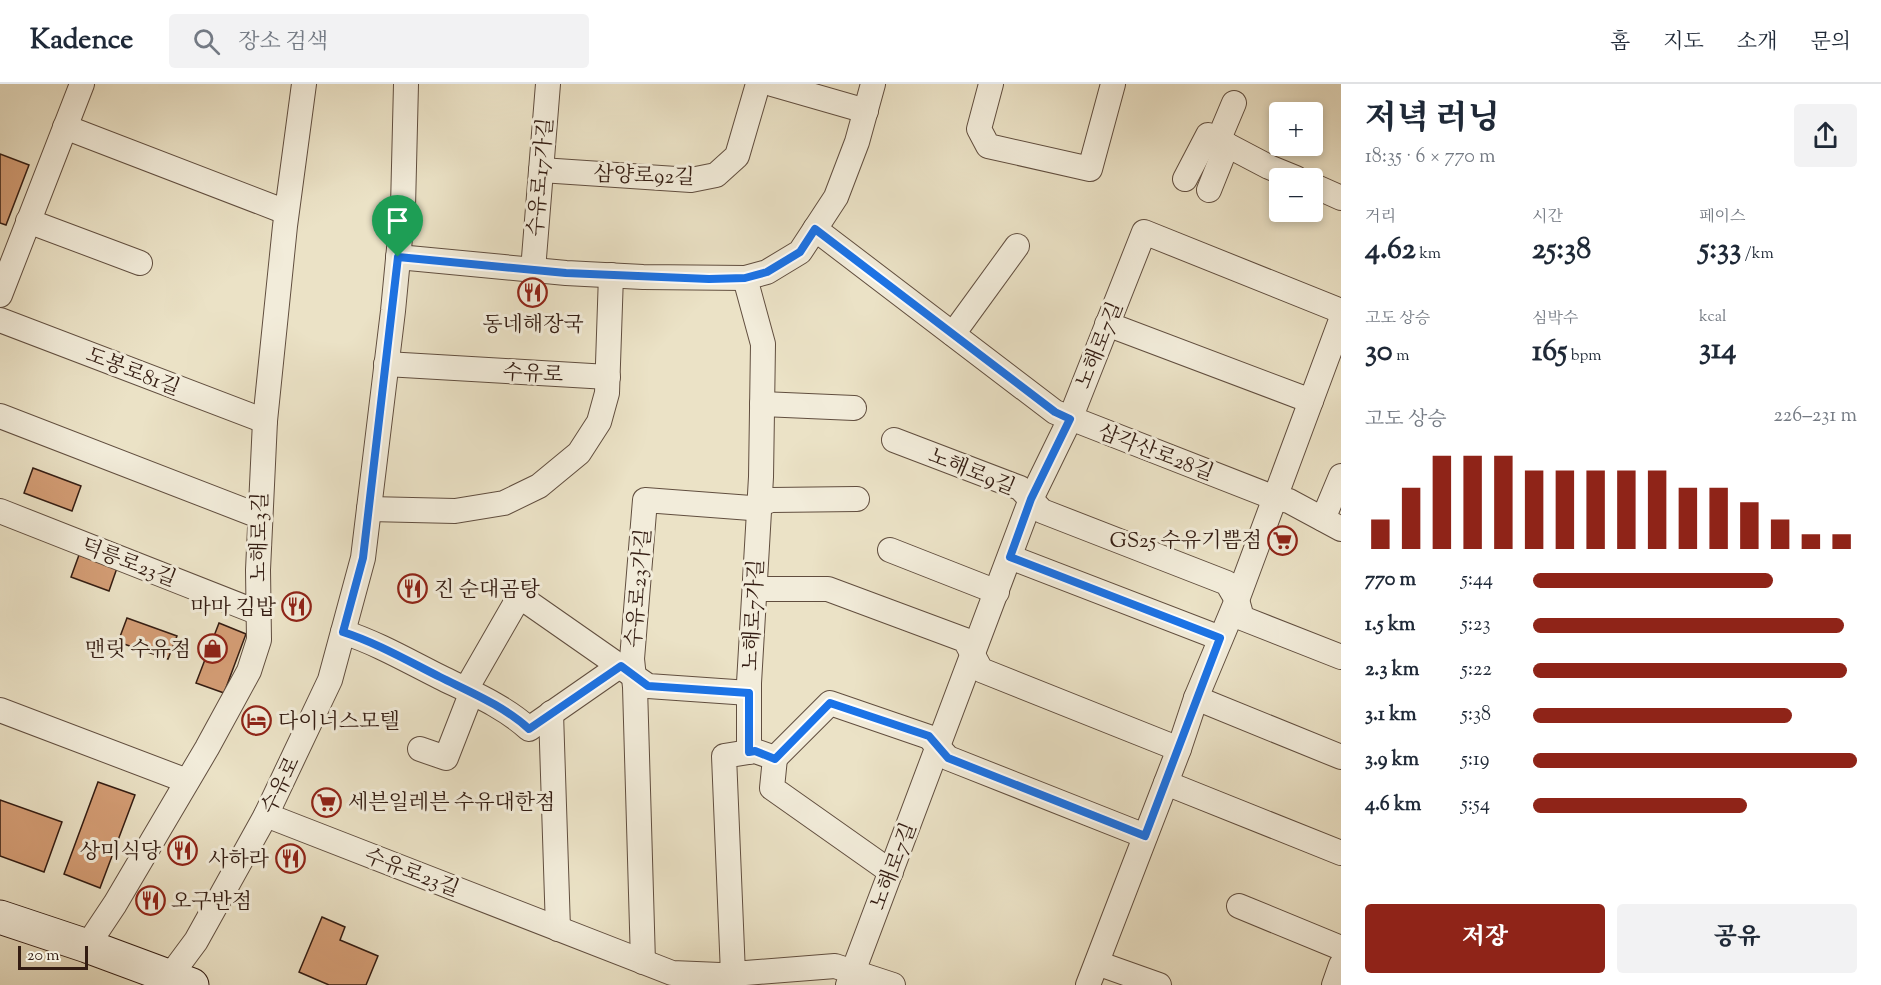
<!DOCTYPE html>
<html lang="ko">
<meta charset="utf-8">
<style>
:root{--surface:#fff;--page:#f2f2f3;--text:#1f2937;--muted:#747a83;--line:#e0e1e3;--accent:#8f2418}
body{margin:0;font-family:"Sorts Mill Goudy","Noto Serif KR",serif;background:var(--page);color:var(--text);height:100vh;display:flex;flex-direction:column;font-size:22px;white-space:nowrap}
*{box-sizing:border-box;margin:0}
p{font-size:20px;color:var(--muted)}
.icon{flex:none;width:33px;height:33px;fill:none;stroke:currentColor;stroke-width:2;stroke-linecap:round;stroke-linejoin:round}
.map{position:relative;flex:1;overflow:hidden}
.sheet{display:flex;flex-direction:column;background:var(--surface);width:540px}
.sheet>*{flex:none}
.controls{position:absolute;left:1269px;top:18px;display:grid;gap:12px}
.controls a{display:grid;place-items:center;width:54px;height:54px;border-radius:6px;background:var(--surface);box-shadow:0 3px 9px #0003;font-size:30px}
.scale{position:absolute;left:18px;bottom:15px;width:70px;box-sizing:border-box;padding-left:6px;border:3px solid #331c12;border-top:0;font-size:16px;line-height:21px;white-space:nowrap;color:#331c12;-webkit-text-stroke:4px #f2ecda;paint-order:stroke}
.pin{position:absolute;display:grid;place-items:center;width:51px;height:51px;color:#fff;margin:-62px -26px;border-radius:50% 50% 50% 0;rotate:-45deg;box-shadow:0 0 6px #0007}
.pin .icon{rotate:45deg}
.round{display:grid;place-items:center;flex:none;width:63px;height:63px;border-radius:6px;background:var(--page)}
.overview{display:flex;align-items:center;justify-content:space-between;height:102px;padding:0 24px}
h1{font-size:33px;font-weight:800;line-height:45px}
.stats{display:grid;grid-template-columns:repeat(3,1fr);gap:9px;height:102px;padding:6px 24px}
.stats div{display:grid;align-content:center}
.stats b{font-size:30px;font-weight:800}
.stats small{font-size:16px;font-weight:400}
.stats p{font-size:16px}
.chart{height:168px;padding:12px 24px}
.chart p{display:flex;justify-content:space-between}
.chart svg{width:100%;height:108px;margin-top:6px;stroke:var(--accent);stroke-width:6}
.button{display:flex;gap:12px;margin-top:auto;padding:12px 24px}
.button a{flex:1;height:69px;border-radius:6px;background:var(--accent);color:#fff;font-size:24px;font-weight:800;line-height:69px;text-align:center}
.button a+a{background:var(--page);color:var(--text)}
ul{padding:0 24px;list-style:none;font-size:20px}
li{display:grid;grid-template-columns:96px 72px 1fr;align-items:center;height:45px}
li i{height:15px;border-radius:8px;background:var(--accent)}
header{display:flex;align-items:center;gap:36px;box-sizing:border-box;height:84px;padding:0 30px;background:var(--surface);border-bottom:2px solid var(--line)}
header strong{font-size:28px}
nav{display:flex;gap:33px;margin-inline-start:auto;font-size:21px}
.search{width:420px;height:54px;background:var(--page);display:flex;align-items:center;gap:15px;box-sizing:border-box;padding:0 21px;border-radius:6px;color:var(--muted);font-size:22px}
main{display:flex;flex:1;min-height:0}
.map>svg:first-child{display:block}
.building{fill:#d49d75;stroke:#331c12;stroke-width:1.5}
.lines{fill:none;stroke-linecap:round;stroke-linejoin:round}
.street-casing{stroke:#614e3f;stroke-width:26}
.secondary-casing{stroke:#331c12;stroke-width:35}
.street{stroke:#f2ecda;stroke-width:24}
.secondary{stroke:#f2ecda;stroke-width:33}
.route-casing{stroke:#fff;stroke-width:12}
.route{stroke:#1a73e8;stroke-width:8}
.labels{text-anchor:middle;stroke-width:6;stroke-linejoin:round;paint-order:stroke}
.street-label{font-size:21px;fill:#331c12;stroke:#f2ecda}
.poi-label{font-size:21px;fill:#331c12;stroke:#f2ecda;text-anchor:end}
</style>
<header>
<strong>Kadence</strong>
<div class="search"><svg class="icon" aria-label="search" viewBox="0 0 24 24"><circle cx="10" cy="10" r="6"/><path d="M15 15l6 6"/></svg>장소 검색</div>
<nav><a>홈</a><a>지도</a><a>소개</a><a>문의</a></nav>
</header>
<main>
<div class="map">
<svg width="1341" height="901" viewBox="0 0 1341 901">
<rect width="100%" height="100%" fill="#ebe2c6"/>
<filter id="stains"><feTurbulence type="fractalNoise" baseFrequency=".00333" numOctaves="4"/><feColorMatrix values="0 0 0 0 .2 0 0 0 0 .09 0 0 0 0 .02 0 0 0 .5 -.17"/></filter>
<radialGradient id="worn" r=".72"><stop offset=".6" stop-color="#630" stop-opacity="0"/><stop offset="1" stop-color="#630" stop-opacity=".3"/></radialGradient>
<g class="building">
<path d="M0,70L29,81L6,141L0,139Z"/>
<path d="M33,384L81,402L72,427L24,409Z"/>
<path d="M79,471L117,484L109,507L71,493Z"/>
<path d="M127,534L177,552L168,575L118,558Z"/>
<path d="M219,539L246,550L224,609L196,599Z"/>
<path d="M98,698L135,711L100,804L64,790Z"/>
<path d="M0,716L62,738L44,788L0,772Z"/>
<path d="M322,833L345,843L340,856L378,872L366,901H329L299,888Z"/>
</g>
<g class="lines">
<defs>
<g id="street">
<path d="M772,0L866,27"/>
<path d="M991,0L979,45L988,62L1090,85L1113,0"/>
<path d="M65,43L286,128"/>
<path d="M1218,57L1234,19"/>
<path d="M541,86L691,96L716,91L737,72L758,0"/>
<path d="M1185,95L1208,51L1269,83L1296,94"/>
<path d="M1312,101L1341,114"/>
<path d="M1209,106L1227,61"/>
<path d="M28,137L140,179"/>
<path d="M815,145L1055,328L1275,414L1289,417L1341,445"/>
<path d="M398,173L566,189L643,193L745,194L767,188L800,168L836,113L857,58L873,0"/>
<path d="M533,186L548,0"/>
<path d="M745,194L763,260L761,393L749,599V668"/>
<path d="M0,211L82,0"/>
<path d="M0,236L265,337"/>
<path d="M1107,240L1311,317"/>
<path d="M953,250L1017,162"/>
<path d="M386,280L608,293"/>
<path d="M762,320L854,324"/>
<path d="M0,332L259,432"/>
<path d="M894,356L1020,404L1042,427L1227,499L1237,516L1242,534L1341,573"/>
<path d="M369,425L455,427L504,419L539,402L579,369L599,338L607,309L611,191"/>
<path d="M0,427L259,529"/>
<path d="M1323,435L1341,392"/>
<path d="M890,466L997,508"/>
<path d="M1010,473L1220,554"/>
<path d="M755,505H828L965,556L981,586L1179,665"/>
<path d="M343,548C377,559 408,577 440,593C470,608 504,622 529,645L621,581"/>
<path d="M1196,614L1341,673"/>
<path d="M0,626L187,697"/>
<path d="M551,629L558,845"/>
<path d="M420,665L446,674L469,615V600L515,520L522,514L648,602L749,609"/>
<path d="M775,674L830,619L929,653L948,674L1145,752"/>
<path d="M1166,699L1341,769"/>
<path d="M266,731L672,889L720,891L835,882L893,901"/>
<path d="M1239,822L1341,864"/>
<path d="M87,862L115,820L207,664L249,587L259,556L258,486L265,337L285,142L304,0"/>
<path d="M643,878L635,603L632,575L645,416L751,424L771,416L857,415"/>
<path d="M1097,879L1159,901"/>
<path d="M733,890L724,672L755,667L775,674L772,704L891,788"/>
<path d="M170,892L196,857L266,731L330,596L363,474L393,227L403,123L406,0"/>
<path d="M848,901L1031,415L1070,335L1144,148L1341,227"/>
<path d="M1088,901L1179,665L1196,614L1237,516L1341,236"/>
<path d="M1334,901L1341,881"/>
</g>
<path id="secondary" d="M0,833L87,862L192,901"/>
</defs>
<use href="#street" class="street-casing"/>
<use href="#secondary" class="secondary-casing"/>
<use href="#street" class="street"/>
<use href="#secondary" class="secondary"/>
</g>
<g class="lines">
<defs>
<path id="route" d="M815,145L1055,328L1070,335L1031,415L1010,473L1220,554L1145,752L948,674L929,652L830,619L775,675L755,667L749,668V609L648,602L621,582L529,645C504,622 470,608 440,593C408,577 377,559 343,548L363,474L398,173L566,189L709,195L745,194L767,188L800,168Z"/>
</defs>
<use href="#route" class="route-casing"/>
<use href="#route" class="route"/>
</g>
<defs>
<symbol id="restaurant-ring" viewBox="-11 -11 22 22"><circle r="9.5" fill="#f2ecda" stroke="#8f2418" stroke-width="1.5"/><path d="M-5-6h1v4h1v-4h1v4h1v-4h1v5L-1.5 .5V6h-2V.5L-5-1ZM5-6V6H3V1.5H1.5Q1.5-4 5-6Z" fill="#8f2418"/></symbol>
<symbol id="supermarket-ring" viewBox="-11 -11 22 22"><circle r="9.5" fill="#f2ecda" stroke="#8f2418" stroke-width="1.5"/><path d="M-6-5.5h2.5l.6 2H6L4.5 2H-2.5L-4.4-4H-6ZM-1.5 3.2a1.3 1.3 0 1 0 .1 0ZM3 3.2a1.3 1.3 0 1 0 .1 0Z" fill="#8f2418"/></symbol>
<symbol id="shop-ring" viewBox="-11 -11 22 22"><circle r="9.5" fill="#f2ecda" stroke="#8f2418" stroke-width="1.5"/><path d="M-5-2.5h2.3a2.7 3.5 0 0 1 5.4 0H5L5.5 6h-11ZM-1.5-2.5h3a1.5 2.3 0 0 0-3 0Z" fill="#8f2418"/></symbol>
<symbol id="hotel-ring" viewBox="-11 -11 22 22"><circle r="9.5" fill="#f2ecda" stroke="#8f2418" stroke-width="1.5"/><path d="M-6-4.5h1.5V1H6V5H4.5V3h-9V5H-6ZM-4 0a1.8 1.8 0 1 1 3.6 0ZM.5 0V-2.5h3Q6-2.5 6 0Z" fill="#8f2418"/></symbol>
</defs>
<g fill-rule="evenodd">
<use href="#restaurant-ring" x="516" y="192" width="33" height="33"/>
<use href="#supermarket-ring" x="1266" y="440" width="33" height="33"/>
<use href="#restaurant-ring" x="396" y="488" width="33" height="33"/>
<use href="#restaurant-ring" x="280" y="506" width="33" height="33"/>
<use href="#shop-ring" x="196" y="548" width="33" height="33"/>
<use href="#hotel-ring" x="240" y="620" width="33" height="33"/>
<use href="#supermarket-ring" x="310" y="702" width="33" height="33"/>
<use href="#restaurant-ring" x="166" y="750" width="33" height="33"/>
<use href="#restaurant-ring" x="274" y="758" width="33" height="33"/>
<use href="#restaurant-ring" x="134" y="800" width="33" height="33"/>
</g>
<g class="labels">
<g class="street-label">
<text transform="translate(644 91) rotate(2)" y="7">삼양로92길</text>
<text transform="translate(540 93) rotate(-85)" y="7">수유로17가길</text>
<text transform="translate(1099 261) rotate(-68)" y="7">노해로7길</text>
<text transform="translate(133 287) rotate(21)" y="7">도봉로81길</text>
<text transform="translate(533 289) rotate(3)" y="7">수유로</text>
<text transform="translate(1156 368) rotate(21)" y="7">삼각산로28길</text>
<text transform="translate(972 387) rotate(22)" y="7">노해로9길</text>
<text transform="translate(259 453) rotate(-89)" y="7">노해로3길</text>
<text transform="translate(129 478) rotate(21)" y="7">덕릉로23길</text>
<text transform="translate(638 504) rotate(-85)" y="7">수유로23가길</text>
<text transform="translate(753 531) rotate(-87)" y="7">노해로7가길</text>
<text transform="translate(280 701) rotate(-64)" y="7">수유로</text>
<text transform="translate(893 782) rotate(-69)" y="7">노해로7길</text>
<text transform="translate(412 788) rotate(21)" y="7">수유로23길</text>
</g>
<g class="poi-label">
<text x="533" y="247" text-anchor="middle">동네해장국</text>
<text x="1262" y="463">GS25 수유기쁨점</text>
<text x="434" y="512" text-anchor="start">진 순대곰탕</text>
<text x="276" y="530">마마 김밥</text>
<text x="191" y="572">맨릿 수유점</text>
<text x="278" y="644" text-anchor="start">다이너스모텔</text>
<text x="348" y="725" text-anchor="start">세븐일레븐 수유대한점</text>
<text x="161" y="774">상미식당</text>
<text x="269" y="782">사하라</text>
<text x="171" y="824" text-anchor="start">오구반점</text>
</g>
</g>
<rect width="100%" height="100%" filter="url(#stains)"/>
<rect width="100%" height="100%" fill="url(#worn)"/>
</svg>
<div class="controls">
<a>+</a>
<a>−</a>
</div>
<div class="scale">20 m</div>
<div class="pin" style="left:398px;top:173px;background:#1e9e55"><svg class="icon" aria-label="arrive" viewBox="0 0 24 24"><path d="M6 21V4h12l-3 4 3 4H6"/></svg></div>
</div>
<section class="sheet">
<div class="overview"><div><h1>저녁 러닝</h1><p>18:35 · 6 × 770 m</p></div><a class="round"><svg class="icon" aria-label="share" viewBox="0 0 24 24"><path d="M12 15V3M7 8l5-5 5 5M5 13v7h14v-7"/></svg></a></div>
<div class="stats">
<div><p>거리</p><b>4.62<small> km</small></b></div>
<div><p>시간</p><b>25:38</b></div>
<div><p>페이스</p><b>5:33<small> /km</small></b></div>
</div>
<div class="stats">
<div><p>고도 상승</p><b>30<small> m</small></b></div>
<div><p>심박수</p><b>165<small> bpm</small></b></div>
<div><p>kcal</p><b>314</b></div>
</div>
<div class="chart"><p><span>고도 상승</span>226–231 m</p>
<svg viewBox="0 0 160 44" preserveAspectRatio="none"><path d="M5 44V32M15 44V19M25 44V6M35 44V6M45 44V6M55 44V12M65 44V12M75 44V12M85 44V12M95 44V12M105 44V19M115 44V19M125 44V25M135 44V32M145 44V38M155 44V38"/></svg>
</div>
<ul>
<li><b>770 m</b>5:44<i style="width:74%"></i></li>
<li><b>1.5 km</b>5:23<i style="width:96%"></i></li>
<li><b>2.3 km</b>5:22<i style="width:97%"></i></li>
<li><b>3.1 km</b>5:38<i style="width:80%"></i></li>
<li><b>3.9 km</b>5:19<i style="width:100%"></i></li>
<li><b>4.6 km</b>5:54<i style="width:66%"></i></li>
</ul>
<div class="button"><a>저장</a><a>공유</a></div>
</section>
</main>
